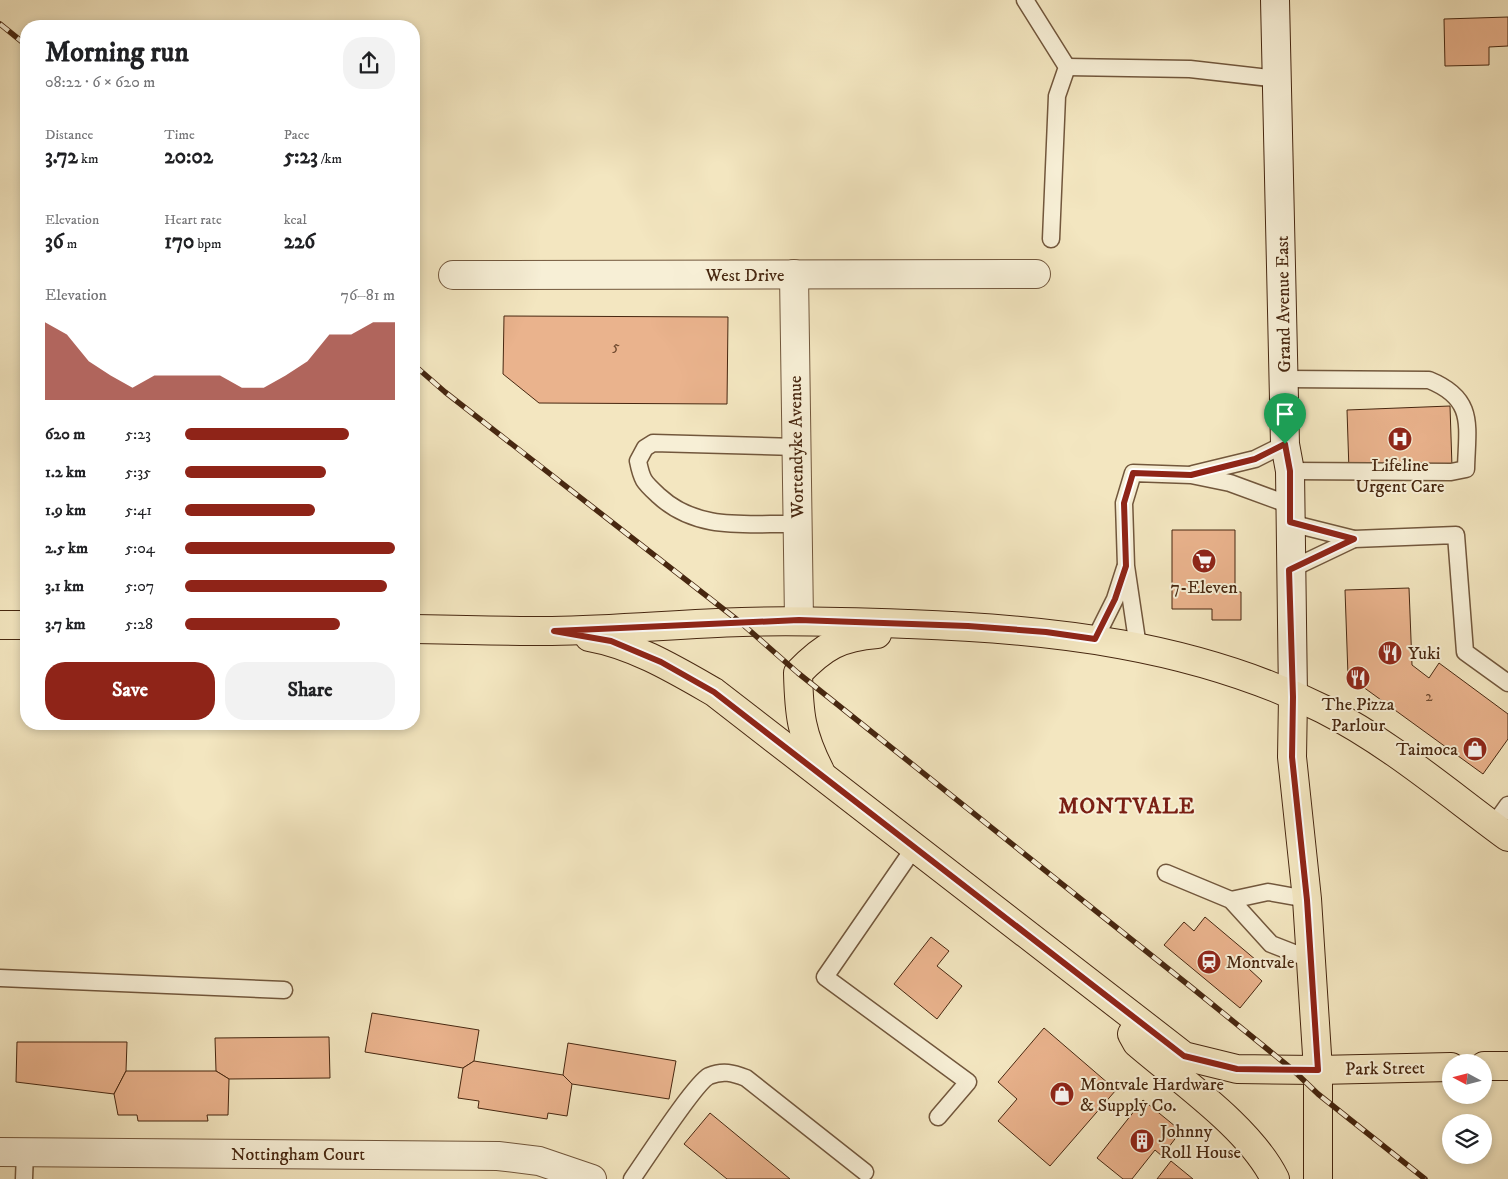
<!DOCTYPE html>
<meta charset="utf-8">
<style>
:root{--surface:#fff;--page:#f2f2f2;--text:#202124;--muted:#757577;--accent:#8f2418}
body{margin:0;font-family:"IM FELL DW Pica",serif;background:var(--page);color:var(--text);height:100vh;display:flex;flex-direction:column;font-size:19px;white-space:nowrap}
*{box-sizing:border-box;margin:0}
p{font-size:16px;color:var(--muted)}
.icon{flex:none;width:28px;height:28px;fill:none;stroke:currentColor;stroke-width:2;stroke-linecap:round;stroke-linejoin:round}
.map{position:relative;flex:1;overflow:hidden}
.drawer{position:absolute;left:20px;top:20px;width:400px;height:710px;display:flex;flex-direction:column;background:var(--surface);border-radius:20px;box-shadow:0 2px 8px #0003}
.drawer>*{flex:none}
.needle{width:32px;rotate:277deg}
.controls{position:absolute;left:1442px;top:1054px;display:grid;gap:10px}
.controls a{display:grid;place-items:center;width:50px;height:50px;border-radius:50%;background:var(--surface);box-shadow:0 2px 8px #0003;font-size:25px}
.pin{position:absolute;display:grid;place-items:center;width:42px;height:42px;color:#fff;margin:-51px -21px;border-radius:50% 50% 50% 0;rotate:-45deg;box-shadow:0 0 5px #0007}
.pin .icon{rotate:45deg}
.round{display:grid;place-items:center;flex:none;width:52px;height:52px;border-radius:20px;background:var(--page)}
.summary{display:flex;align-items:center;justify-content:space-between;height:85px;padding:0 25px}
h1{font-size:28px;font-weight:700;line-height:38px}
.stats{display:grid;grid-template-columns:repeat(3,1fr);gap:8px;height:85px;padding:5px 25px}
.stats div{display:grid;align-content:center}
.stats b{font-size:21px;font-weight:700}
.stats small{font-size:14px;font-weight:400}
.stats p{font-size:14px}
.chart{height:140px;padding:10px 25px}
.chart p{display:flex;justify-content:space-between}
.chart svg{width:100%;height:90px;margin-top:5px;fill:var(--accent);opacity:.7}
.primary-button{display:flex;gap:10px;margin-top:auto;padding:10px 25px}
.primary-button a{flex:1;height:58px;border-radius:20px;background:var(--accent);color:#fff;font-size:20px;font-weight:700;line-height:58px;text-align:center}
.primary-button a+a{background:var(--page);color:var(--text)}
ul{padding:0 25px;list-style:none;font-size:16px}
li{display:grid;grid-template-columns:80px 60px 1fr;align-items:center;height:38px}
li i{height:12px;border-radius:6px;background:var(--accent)}
.map>svg:first-child{display:block}
.building{fill:#eab38d;stroke:#472710}
.lines{fill:none;stroke-linecap:round;stroke-linejoin:round}
.service-casing{stroke:#72573c;stroke-width:19}
.minor-casing{stroke:#72573c;stroke-width:30}
.secondary-casing{stroke:#472710;stroke-width:30}
.primary-casing{stroke:#472710;stroke-width:30}
.service{stroke:#f7efd6;stroke-width:16}
.minor{stroke:#f7efd6;stroke-width:28}
.secondary{stroke:#f7efd6;stroke-width:28}
.primary{stroke:#f3e6c0;stroke-width:28}
.rail-casing{stroke:#472710;stroke-width:5.5}
.rail{stroke:#f7efd6;stroke-width:4;stroke-dasharray:11;stroke-linecap:butt}
.route-casing{stroke:#fff;stroke-width:10}
.route{stroke:#8f2418;stroke-width:6}
.labels{text-anchor:middle;stroke-width:4;stroke-linejoin:round;paint-order:stroke}
.number-label{font-size:15px;fill:#704a2f}
.street-label{font-size:18px;fill:#472710;stroke:#f7efd6}
.poi-label{font-size:18px;fill:#472710;stroke:#f7efd6;text-anchor:start}
.district-label{font-size:22px;font-weight:bold;letter-spacing:1px;fill:#7a1f14;stroke:#f7efd6}
</style>
<div class="map">
<svg width="1508" height="1179" viewBox="0 0 1508 1179">
<rect width="100%" height="100%" fill="#f3e6c0"/>
<filter id="stains"><feTurbulence type="fractalNoise" baseFrequency=".004" numOctaves="4"/><feColorMatrix values="0 0 0 0 .2 0 0 0 0 .09 0 0 0 0 .02 0 0 0 .5 -.17"/></filter>
<radialGradient id="worn" r=".72"><stop offset=".6" stop-color="#630" stop-opacity="0"/><stop offset="1" stop-color="#630" stop-opacity=".3"/></radialGradient>
<g class="building">
<path d="M1508,17V46L1489,47V65L1445,66L1444,19Z"/>
<path d="M504,316L728,317L727,404L539,403L503,374Z"/>
<path d="M1450,406L1452,467L1349,471L1347,410Z"/>
<path d="M1172,530H1235V592H1241V620H1212V609H1172Z"/>
<path d="M1409,588L1412,665L1429,678L1439,663L1508,714V739L1483,774L1348,676L1345,590Z"/>
<path d="M1205,917L1256,960L1249,969L1262,981L1240,1008L1164,945L1184,922L1194,931Z"/>
<path d="M931,937L949,951L937,966L962,986L937,1019L894,984Z"/>
<path d="M372,1013L479,1030L474,1061L463,1068L365,1052Z"/>
<path d="M1044,1028L1116,1090L1050,1166L998,1121L1017,1099L998,1082Z"/>
<path d="M329,1037L330,1078L229,1079L216,1071L215,1038Z"/>
<path d="M17,1042H127L126,1071L114,1094L16,1082Z"/>
<path d="M568,1043L676,1061L669,1099L572,1084L563,1075Z"/>
<path d="M474,1061L563,1075L572,1084L567,1116L548,1113L547,1119L478,1108L479,1101L458,1098L463,1068Z"/>
<path d="M126,1071H216L229,1079L228,1115H207L208,1121H138L137,1115H118L114,1094Z"/>
<path d="M1143,1100L1181,1131L1162,1156L1155,1150L1132,1179H1123L1097,1158Z"/>
<path d="M710,1113L790,1179H727L684,1144Z"/>
<path d="M1171,1161L1193,1179H1157Z"/>
</g>
<g class="lines">
<defs>
<g id="service">
<path d="M1025,0L1067,67L1057,96L1051,239"/>
<path d="M1067,67L1190,69L1278,79"/>
<path d="M1284,379L1429,380C1476,399 1467,426 1466,469L1451,472L1290,471"/>
<path d="M796,447L653,443L645,448L638,461C642,481 644,482 659,496C698,532 748,523 797,524"/>
<path d="M1193,474L1255,459L1285,444"/>
<path d="M1290,523L1354,539L1456,535L1465,652L1508,683"/>
<path d="M1289,570L1354,539"/>
<path d="M1095,639L1115,599L1125,568"/>
<path d="M1138,647L1126,566L1124,503L1133,473L1191,475L1230,483L1290,505"/>
<path d="M1493,826L1508,805"/>
<path d="M914,848L825,977L968,1082L938,1117"/>
<path d="M1166,873L1231,900L1271,944L1312,960"/>
<path d="M1231,900L1268,892L1307,899"/>
<path d="M0,978L284,990"/>
<path d="M24,1179L25,1152"/>
<path d="M632,1179C644,1162 695,1083 709,1076C723,1070 733,1073 746,1078L865,1172"/>
</g>
<g id="minor">
<path d="M794,274L799,620"/>
<path d="M453,275L1036,274"/>
<path d="M0,1152L498,1156L539,1161L592,1179"/>
</g>
<path id="secondary" d="M1275,0L1285,444L1290,471L1293,697"/>
<g id="primary">
<path d="M0,625H26"/>
<path d="M414,629C460,630 506,631 552,631C615,630 679,624 742,622C798,620 853,622 909,624C1052,629 1194,645 1323,709C1390,743 1448,793 1508,837"/>
<path d="M589,637C634,645 674,669 714,692L1184,1056L1237,1069L1318,1070L1451,1067"/>
<path d="M1293,697L1292,757L1307,899L1318,1070V1179"/>
<path d="M820,771C801,734 799,714 798,673C824,646 840,637 877,634"/>
<path d="M1132,1034L1137,1043C1181,1081 1250,1128 1275,1179"/>
<path d="M1484,1066H1508"/>
</g>
</defs>
<use href="#service" class="service-casing"/>
<use href="#minor" class="minor-casing"/>
<use href="#secondary" class="secondary-casing"/>
<use href="#primary" class="primary-casing"/>
<use href="#service" class="service"/>
<use href="#minor" class="minor"/>
<use href="#secondary" class="secondary"/>
<use href="#primary" class="primary"/>
<defs>
<g id="rail">
<path d="M0,24L26,45"/>
<path d="M414,365L445,392L740,622L798,673L1191,987L1293,1070L1318,1094L1425,1179"/>
</g>
</defs>
<use href="#rail" class="rail-casing"/>
<use href="#rail" class="rail"/>
</g>
<g class="lines">
<defs>
<path id="route" d="M1285,444L1290,471V522L1354,539L1289,570L1293,697L1292,757L1307,900L1318,1070L1237,1069L1184,1056L714,692L661,662L611,641L554,631L799,620L968,626L1046,632L1095,639L1115,599L1126,566L1124,503L1133,473L1191,475L1255,459Z"/>
</defs>
<use href="#route" class="route-casing"/>
<use href="#route" class="route"/>
</g>
<defs>
<symbol id="hospital-disc" viewBox="-11 -11 22 22"><circle r="9.5" fill="#8f2418" stroke="#f7efd6"/><path d="M-5-5h3v3.5h4V-5h3V5h-3V1.5h-4V5h-3Z" fill="#fff"/></symbol>
<symbol id="supermarket-disc" viewBox="-11 -11 22 22"><circle r="9.5" fill="#8f2418" stroke="#f7efd6"/><path d="M-6-5.5h2.5l.6 2H6L4.5 2H-2.5L-4.4-4H-6ZM-1.5 3.2a1.3 1.3 0 1 0 .1 0ZM3 3.2a1.3 1.3 0 1 0 .1 0Z" fill="#fff"/></symbol>
<symbol id="restaurant-disc" viewBox="-11 -11 22 22"><circle r="9.5" fill="#8f2418" stroke="#f7efd6"/><path d="M-5-6h1v4h1v-4h1v4h1v-4h1v5L-1.5 .5V6h-2V.5L-5-1ZM5-6V6H3V1.5H1.5Q1.5-4 5-6Z" fill="#fff"/></symbol>
<symbol id="shop-disc" viewBox="-11 -11 22 22"><circle r="9.5" fill="#8f2418" stroke="#f7efd6"/><path d="M-5-2.5h2.3a2.7 3.5 0 0 1 5.4 0H5L5.5 6h-11ZM-1.5-2.5h3a1.5 2.3 0 0 0-3 0Z" fill="#fff"/></symbol>
<symbol id="station-disc" viewBox="-11 -11 22 22"><circle r="9.5" fill="#8f2418" stroke="#f7efd6"/><path d="M-3-6H3Q5-6 5-4V2Q5 4 3 4L4.5 6H3L1.5 4h-3L-3 6H-4.5L-3 4Q-5 4-5 2V-4Q-5-6-3-6ZM-3.5-4v3h7v-3ZM-3.5 1v1.5H-2V1ZM2 1v1.5H3.5V1Z" fill="#fff"/></symbol>
<symbol id="building-disc" viewBox="-11 -11 22 22"><circle r="9.5" fill="#8f2418" stroke="#f7efd6"/><path d="M-4-6H4V6H1V3H-1V6H-4ZM-2.5-4.3h1.7v1.8h-1.7ZM.8-4.3h1.7v1.8H.8ZM-2.5-1h1.7V.8h-1.7ZM.8-1h1.7V.8H.8Z" fill="#fff"/></symbol>
</defs>
<g fill-rule="evenodd">
<use href="#hospital-disc" x="1386" y="425" width="28" height="28"/>
<use href="#supermarket-disc" x="1190" y="547" width="28" height="28"/>
<use href="#restaurant-disc" x="1376" y="639" width="28" height="28"/>
<use href="#restaurant-disc" x="1344" y="664" width="28" height="28"/>
<use href="#shop-disc" x="1461" y="735" width="28" height="28"/>
<use href="#station-disc" x="1195" y="948" width="28" height="28"/>
<use href="#shop-disc" x="1048" y="1080" width="28" height="28"/>
<use href="#building-disc" x="1128" y="1127" width="28" height="28"/>
</g>
<g class="labels">
<g class="number-label">
<text x="616" y="351">5</text>
<text x="1429" y="701">2</text>
</g>
<g class="street-label">
<text x="745" y="281">West Drive</text>
<text transform="translate(1283 304) rotate(-91)" y="6">Grand Avenue East</text>
<text transform="translate(796 447) rotate(-91)" y="6">Wortendyke Avenue</text>
<text transform="translate(1385 1068) rotate(-1)" y="6">Park Street</text>
<text x="298" y="1160">Nottingham Court</text>
</g>
<g class="poi-label">
<text x="1400" y="471" text-anchor="middle">Lifeline<tspan x="1400" dy="21">Urgent Care</tspan></text>
<text x="1204" y="593" text-anchor="middle">7-Eleven</text>
<text x="1408" y="659">Yuki</text>
<text x="1358" y="710" text-anchor="middle">The Pizza<tspan x="1358" dy="21">Parlour</tspan></text>
<text x="1458" y="755" text-anchor="end">Taimoca</text>
<text x="1226" y="968">Montvale</text>
<text x="1080" y="1090">Montvale Hardware<tspan x="1080" dy="21">&amp; Supply Co.</tspan></text>
<text x="1160" y="1137">Johnny<tspan x="1160" dy="21">Roll House</tspan></text>
</g>
<g class="district-label">
<text x="1127" y="813">MONTVALE</text>
</g>
</g>
<rect width="100%" height="100%" filter="url(#stains)"/>
<rect width="100%" height="100%" fill="url(#worn)"/>
</svg>
<div class="controls">
<a><svg class="needle" viewBox="-14 -14 28 28"><path d="M0-13l5 13h-10z" fill="#e53935"/><path d="M0 13l5-13h-10z" fill="#757577"/></svg></a>
<a><svg class="icon" aria-label="layers" viewBox="0 0 24 24"><path d="M12 4l9 5-9 5-9-5zM3 14l9 5 9-5"/></svg></a>
</div>
<div class="pin" style="left:1285px;top:444px;background:#1e9e55"><svg class="icon" aria-label="arrive" viewBox="0 0 24 24"><path d="M6 21V4h12l-3 4 3 4H6"/></svg></div>
<section class="drawer">
<div class="summary"><div><h1>Morning run</h1><p>08:22 · 6 × 620 m</p></div><a class="round"><svg class="icon" aria-label="share" viewBox="0 0 24 24"><path d="M12 15V3M7 8l5-5 5 5M5 13v7h14v-7"/></svg></a></div>
<div class="stats">
<div><p>Distance</p><b>3.72<small> km</small></b></div>
<div><p>Time</p><b>20:02</b></div>
<div><p>Pace</p><b>5:23<small> /km</small></b></div>
</div>
<div class="stats">
<div><p>Elevation</p><b>36<small> m</small></b></div>
<div><p>Heart rate</p><b>170<small> bpm</small></b></div>
<div><p>kcal</p><b>226</b></div>
</div>
<div class="chart"><p><span>Elevation</span>76–81 m</p>
<svg viewBox="0 0 160 44" preserveAspectRatio="none"><path d="M0 44V6L10 12L20 25L30 32L40 38L50 32L60 32L70 32L80 32L90 38L100 38L110 32L120 25L130 12L140 12L150 6L160 6V44z"/></svg>
</div>
<ul>
<li><b>620 m</b>5:23<i style="width:78%"></i></li>
<li><b>1.2 km</b>5:35<i style="width:67%"></i></li>
<li><b>1.9 km</b>5:41<i style="width:62%"></i></li>
<li><b>2.5 km</b>5:04<i style="width:100%"></i></li>
<li><b>3.1 km</b>5:07<i style="width:96%"></i></li>
<li><b>3.7 km</b>5:28<i style="width:74%"></i></li>
</ul>
<div class="primary-button"><a>Save</a><a>Share</a></div>
</section>
</div>
